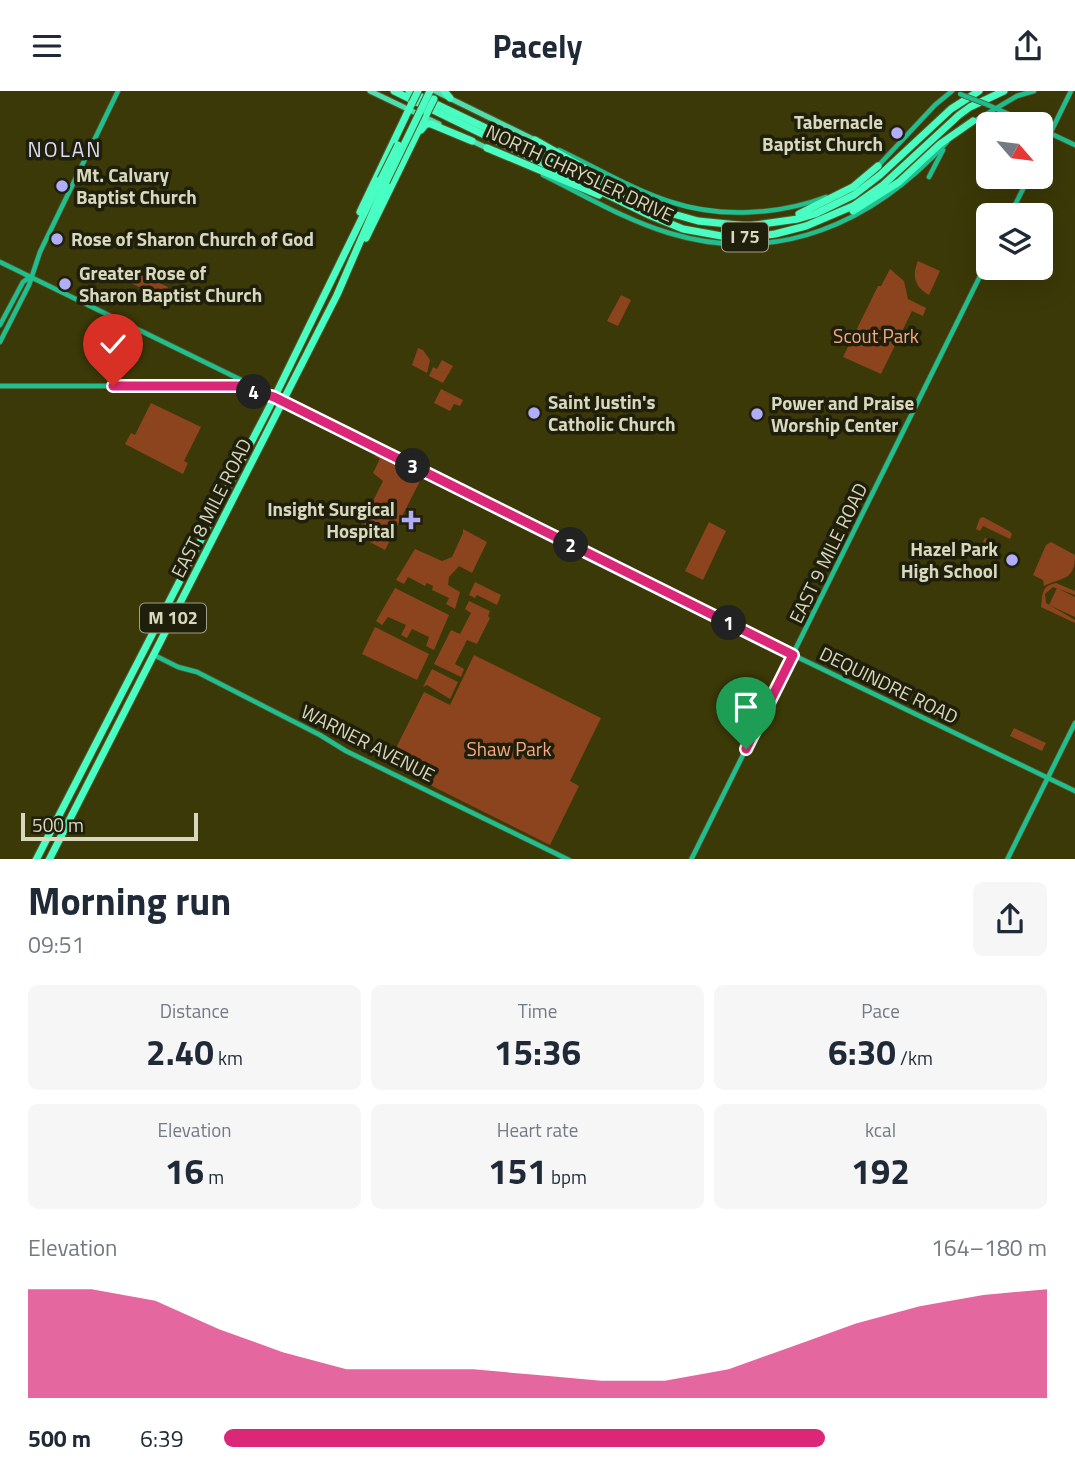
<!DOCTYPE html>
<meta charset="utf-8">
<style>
:root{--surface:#fff;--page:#f6f6f7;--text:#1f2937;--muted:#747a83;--accent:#db2777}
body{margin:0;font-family:"Titillium Web",sans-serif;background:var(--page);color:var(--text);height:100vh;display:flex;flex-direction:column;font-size:26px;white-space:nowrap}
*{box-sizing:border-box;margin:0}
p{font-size:23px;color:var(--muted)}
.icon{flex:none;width:38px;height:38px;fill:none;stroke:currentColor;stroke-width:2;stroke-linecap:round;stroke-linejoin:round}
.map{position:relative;height:768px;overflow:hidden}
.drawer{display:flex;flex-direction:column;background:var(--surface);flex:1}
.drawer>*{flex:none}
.needle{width:46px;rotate:118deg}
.controls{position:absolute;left:976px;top:21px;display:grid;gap:14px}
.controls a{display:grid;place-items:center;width:77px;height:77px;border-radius:10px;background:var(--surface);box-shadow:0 7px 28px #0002;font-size:35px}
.scale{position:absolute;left:21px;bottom:18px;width:177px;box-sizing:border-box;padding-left:7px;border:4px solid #d8d8bf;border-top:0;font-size:19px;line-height:24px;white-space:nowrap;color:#d8d8bf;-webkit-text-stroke:5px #201f0c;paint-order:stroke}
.pin{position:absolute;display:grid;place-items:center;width:60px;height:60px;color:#fff;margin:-72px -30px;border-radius:50% 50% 50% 0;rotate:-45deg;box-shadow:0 0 7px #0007}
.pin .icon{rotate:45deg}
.km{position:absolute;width:35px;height:35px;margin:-18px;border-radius:50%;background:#222;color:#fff;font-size:19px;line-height:35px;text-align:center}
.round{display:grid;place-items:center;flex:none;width:74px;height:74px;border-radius:10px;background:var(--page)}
.head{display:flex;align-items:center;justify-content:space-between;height:119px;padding:0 28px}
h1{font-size:38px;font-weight:700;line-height:52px}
.metrics{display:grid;grid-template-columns:repeat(3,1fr);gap:10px;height:119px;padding:7px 28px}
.metrics div{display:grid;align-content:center;border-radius:10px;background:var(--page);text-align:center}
.metrics b{font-size:35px;font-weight:700}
.metrics small{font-size:19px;font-weight:400}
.metrics p{font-size:19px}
.chart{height:196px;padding:14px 28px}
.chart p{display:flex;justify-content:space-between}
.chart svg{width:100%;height:126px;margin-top:7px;fill:var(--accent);opacity:.7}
ul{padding:0 28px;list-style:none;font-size:23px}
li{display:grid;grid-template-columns:112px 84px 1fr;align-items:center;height:52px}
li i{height:18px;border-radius:9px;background:var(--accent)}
header{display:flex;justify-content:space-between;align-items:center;height:91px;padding:0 28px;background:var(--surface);font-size:32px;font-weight:700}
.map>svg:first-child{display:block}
.green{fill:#8b441d}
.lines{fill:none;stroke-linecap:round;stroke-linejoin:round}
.secondary-casing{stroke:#575628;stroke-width:6}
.primary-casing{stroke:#575628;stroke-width:7}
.highway-casing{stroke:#575628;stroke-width:9}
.secondary{stroke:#1fbf8f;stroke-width:4.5}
.primary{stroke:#4fdead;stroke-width:5}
.highway{stroke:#48fec3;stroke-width:7}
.secondary-bridge-casing{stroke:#575628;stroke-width:6;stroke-linecap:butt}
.highway-bridge-casing{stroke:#575628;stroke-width:9;stroke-linecap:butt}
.secondary-bridge{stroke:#1fbf8f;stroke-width:4.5}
.highway-bridge{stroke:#48fec3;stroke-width:7}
.route-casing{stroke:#fff;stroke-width:14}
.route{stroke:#db2777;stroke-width:9}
.poi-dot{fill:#b2adf9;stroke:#201f0c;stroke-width:2.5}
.labels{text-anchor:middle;stroke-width:7;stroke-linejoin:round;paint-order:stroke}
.shield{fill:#201f0c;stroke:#a1a089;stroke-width:2}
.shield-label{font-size:18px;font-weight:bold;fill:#d8d8bf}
.poi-label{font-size:19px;font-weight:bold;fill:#d8d8bf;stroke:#201f0c;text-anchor:start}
.street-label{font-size:19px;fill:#d8d8bf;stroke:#201f0c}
.park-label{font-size:19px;fill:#f8a882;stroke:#201f0c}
.neighbourhood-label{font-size:21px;letter-spacing:2px;fill:#ddddfa;stroke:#201f0c}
</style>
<header><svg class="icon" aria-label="menu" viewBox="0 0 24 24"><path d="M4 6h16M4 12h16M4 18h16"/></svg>Pacely<svg class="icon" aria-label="share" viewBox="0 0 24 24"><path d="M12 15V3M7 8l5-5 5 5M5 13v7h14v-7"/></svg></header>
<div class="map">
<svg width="1075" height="769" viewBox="0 0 1075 769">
<rect width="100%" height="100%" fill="#3b3907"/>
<g class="green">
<path d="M918,170L940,180L929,204C914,196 912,184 918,170Z"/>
<path d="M890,178L904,190L908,208L926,217L923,225L912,220L881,283L843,266L878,195H881Z"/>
<path d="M139,182L168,196L162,207L133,193Z"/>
<path d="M621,204L631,209L618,235L607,230Z"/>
<path d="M418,257L423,259L430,269L427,282L412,274Z"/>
<path d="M442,269L453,275L443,292L429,285L433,276L437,278Z"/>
<path d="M441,298L463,309L460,315L454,313L450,320L434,312Z"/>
<path d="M151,312L201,336L184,370L188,372L183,383L125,353L131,342L135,344Z"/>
<path d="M377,361L423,384L385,459L356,444L383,390L373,382L380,368L375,365Z"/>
<path d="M983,426L1009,440L1012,443L1010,448L983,435L980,440L976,438L980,427Z"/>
<path d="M709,431L726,440L703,489L685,480Z"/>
<path d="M463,438L487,451L472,482L459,475L449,486L448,494L460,501L455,518L446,513L449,507L432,499L433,495L427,492L425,495L408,486L404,493L396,489L415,458L442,470L452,466L463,442Z"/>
<path d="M985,447L997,453L989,469L977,463Z"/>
<path d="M1051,451L1075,464C1075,491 1061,486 1044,495L1043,489L1033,484L1046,454Z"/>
<path d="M475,491L501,504L497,514L477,504L475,507L469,504Z"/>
<path d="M1056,492L1075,500V504L1053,496L1045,503L1046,512L1075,529V532L1041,516C1043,505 1040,495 1056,492Z"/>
<path d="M395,497L449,524L434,559L426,555L429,546L412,538L407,547L401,544L406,534L388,526L382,534L376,530Z"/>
<path d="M1057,497L1075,506V526L1049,514Z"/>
<path d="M469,510L490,520L488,525L490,527L477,553L467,549L455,573L464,578L461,586L434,573L451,539L460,543L471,522L465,518Z"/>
<path d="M375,536L429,563L417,589L362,563Z"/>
<path d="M474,564L601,627L570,690L579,695L550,754L388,673L424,601L450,614Z"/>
<path d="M432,578L458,591L450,608L427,594L423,596Z"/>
<path d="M1014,637L1046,652L1042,660L1010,645Z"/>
</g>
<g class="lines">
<defs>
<g id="secondary">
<path d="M988,14L1031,33"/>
<path d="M973,31L1017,5L1034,0"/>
<path d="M1041,38L1075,54"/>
<path d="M559,59C595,76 633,99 671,111C719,127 779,124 826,106"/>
<path d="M1041,61L1071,0"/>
<path d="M878,75L935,14L952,0"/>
<path d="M543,84C584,104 625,129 669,142C778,175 873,132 947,51"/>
<path d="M929,86L943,59"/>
<path d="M1010,124L1029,86"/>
<path d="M0,171L270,303L758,547L1075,700"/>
<path d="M0,234L23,191L30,186"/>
<path d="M0,251L29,194L40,161L118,0"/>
<path d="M0,295H238L247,292"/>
<path d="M238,295L273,306"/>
<path d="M154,564L178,576L197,581L320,644L346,660L569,769"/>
<path d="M691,769L989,167"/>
<path d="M1007,769L1075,632"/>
</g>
<g id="primary">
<path d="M370,0L439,33"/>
<path d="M435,0L535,49"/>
<path d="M470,49L487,57"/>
</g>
<g id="highway">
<path d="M394,0L649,124L683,138L727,146H753L775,143L806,135L853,115L883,94L959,24L970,16L1004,0"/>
<path d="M409,0L652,117L698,130L748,135L798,128L815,123L854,104L880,84L951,18L979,0"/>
<path d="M444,0L450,7"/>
<path d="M421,39L426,33H431L472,50"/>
<path d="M535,49L616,95"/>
<path d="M487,57L599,104"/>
<path d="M853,120L899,91L940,53L973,30"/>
<path d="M360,121L412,12"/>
<path d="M799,123L853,96L878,75"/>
<path d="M366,147L427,22"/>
<path d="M36,769L274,307L381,88"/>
<path d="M49,769L337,204L386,91"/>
</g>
</defs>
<use href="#secondary" class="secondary-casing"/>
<use href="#primary" class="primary-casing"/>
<use href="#highway" class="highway-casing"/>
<use href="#secondary" class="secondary"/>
<use href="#primary" class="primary"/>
<use href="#highway" class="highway"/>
<defs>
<path id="secondary-bridge" d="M960,3L988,14"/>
<g id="highway-bridge">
<path d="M412,12L418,0"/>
<path d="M427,22L434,8"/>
<path d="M381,88L398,54"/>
<path d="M386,91L430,0"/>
</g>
</defs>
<use href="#secondary-bridge" class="secondary-bridge-casing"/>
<use href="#highway-bridge" class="highway-bridge-casing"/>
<use href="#secondary-bridge" class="secondary-bridge"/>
<use href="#highway-bridge" class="highway-bridge"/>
</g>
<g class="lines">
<defs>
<path id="route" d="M113,295H238L274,306L793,564L746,658"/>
</defs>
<use href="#route" class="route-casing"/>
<use href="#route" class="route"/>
</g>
<g class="poi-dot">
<circle cx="897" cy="42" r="7"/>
<circle cx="62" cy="95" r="7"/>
<circle cx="57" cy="148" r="7"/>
<circle cx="65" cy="193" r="7"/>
<circle cx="534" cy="322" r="7"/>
<circle cx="757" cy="323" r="7"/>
<path d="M407.5 418.5h7v7h7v7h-7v7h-7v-7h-7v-7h7z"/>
<circle cx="1012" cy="469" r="7"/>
</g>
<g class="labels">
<g class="shield">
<rect x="722" y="131.5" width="46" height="29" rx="5"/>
<rect x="140" y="512.5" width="66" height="29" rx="5"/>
</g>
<g class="shield-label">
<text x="745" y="152">I 75</text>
<text x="173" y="533">M 102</text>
</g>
<g class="poi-label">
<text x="883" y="38" text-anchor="end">Tabernacle<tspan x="883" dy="22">Baptist Church</tspan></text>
<text x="76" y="91">Mt. Calvary<tspan x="76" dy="22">Baptist Church</tspan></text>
<text x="71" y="155">Rose of Sharon Church of God</text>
<text x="79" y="189">Greater Rose of<tspan x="79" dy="22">Sharon Baptist Church</tspan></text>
<text x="548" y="318">Saint Justin's<tspan x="548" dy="22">Catholic Church</tspan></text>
<text x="771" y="319">Power and Praise<tspan x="771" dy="22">Worship Center</tspan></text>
<text x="395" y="425" text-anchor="end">Insight Surgical<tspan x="395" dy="22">Hospital</tspan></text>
<text x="998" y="465" text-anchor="end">Hazel Park<tspan x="998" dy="22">High School</tspan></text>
</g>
<g class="street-label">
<text transform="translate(580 82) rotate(25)" y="7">NORTH CHRYSLER DRIVE</text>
<text transform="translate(211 417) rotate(-63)" y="7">EAST 8 MILE ROAD</text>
<text transform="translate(828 462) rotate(-64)" y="7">EAST 9 MILE ROAD</text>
<text transform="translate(889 594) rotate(26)" y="7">DEQUINDRE ROAD</text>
<text transform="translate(368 652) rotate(27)" y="7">WARNER AVENUE</text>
</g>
<g class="park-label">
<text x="876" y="252">Scout Park</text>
<text x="509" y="665">Shaw Park</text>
</g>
<g class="neighbourhood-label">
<text x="65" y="66">NOLAN</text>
</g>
</g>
</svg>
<div class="controls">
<a><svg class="needle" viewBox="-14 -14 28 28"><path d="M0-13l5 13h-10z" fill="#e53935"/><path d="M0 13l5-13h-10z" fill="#747a83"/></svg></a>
<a><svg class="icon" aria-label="layers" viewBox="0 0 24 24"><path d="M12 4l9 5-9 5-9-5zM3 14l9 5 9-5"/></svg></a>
</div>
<div class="scale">500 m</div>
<div class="pin" style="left:746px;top:658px;background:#1e9e55"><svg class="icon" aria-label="arrive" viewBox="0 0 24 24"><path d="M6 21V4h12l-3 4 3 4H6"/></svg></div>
<div class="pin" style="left:113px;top:295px;background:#d93025"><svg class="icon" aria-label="check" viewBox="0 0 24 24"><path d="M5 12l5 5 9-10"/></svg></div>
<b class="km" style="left:729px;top:532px">1</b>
<b class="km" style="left:571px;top:454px">2</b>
<b class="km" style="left:413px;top:375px">3</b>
<b class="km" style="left:254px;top:301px">4</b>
</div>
<section class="drawer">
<div class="head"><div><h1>Morning run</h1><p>09:51</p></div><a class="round"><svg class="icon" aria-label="share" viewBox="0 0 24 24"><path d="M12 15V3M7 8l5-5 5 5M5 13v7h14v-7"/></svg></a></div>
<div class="metrics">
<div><p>Distance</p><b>2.40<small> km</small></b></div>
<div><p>Time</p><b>15:36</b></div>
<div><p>Pace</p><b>6:30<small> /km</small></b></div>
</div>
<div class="metrics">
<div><p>Elevation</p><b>16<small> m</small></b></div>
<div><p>Heart rate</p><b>151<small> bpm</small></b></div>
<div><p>kcal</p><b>192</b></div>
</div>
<div class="chart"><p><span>Elevation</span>164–180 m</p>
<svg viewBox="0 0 160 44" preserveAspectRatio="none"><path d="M0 44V6L10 6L20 10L30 20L40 28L50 34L60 34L70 34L80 36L90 38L100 38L110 34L120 26L130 18L140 12L150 8L160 6V44z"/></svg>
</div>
<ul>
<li><b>500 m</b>6:39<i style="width:73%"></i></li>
</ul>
</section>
